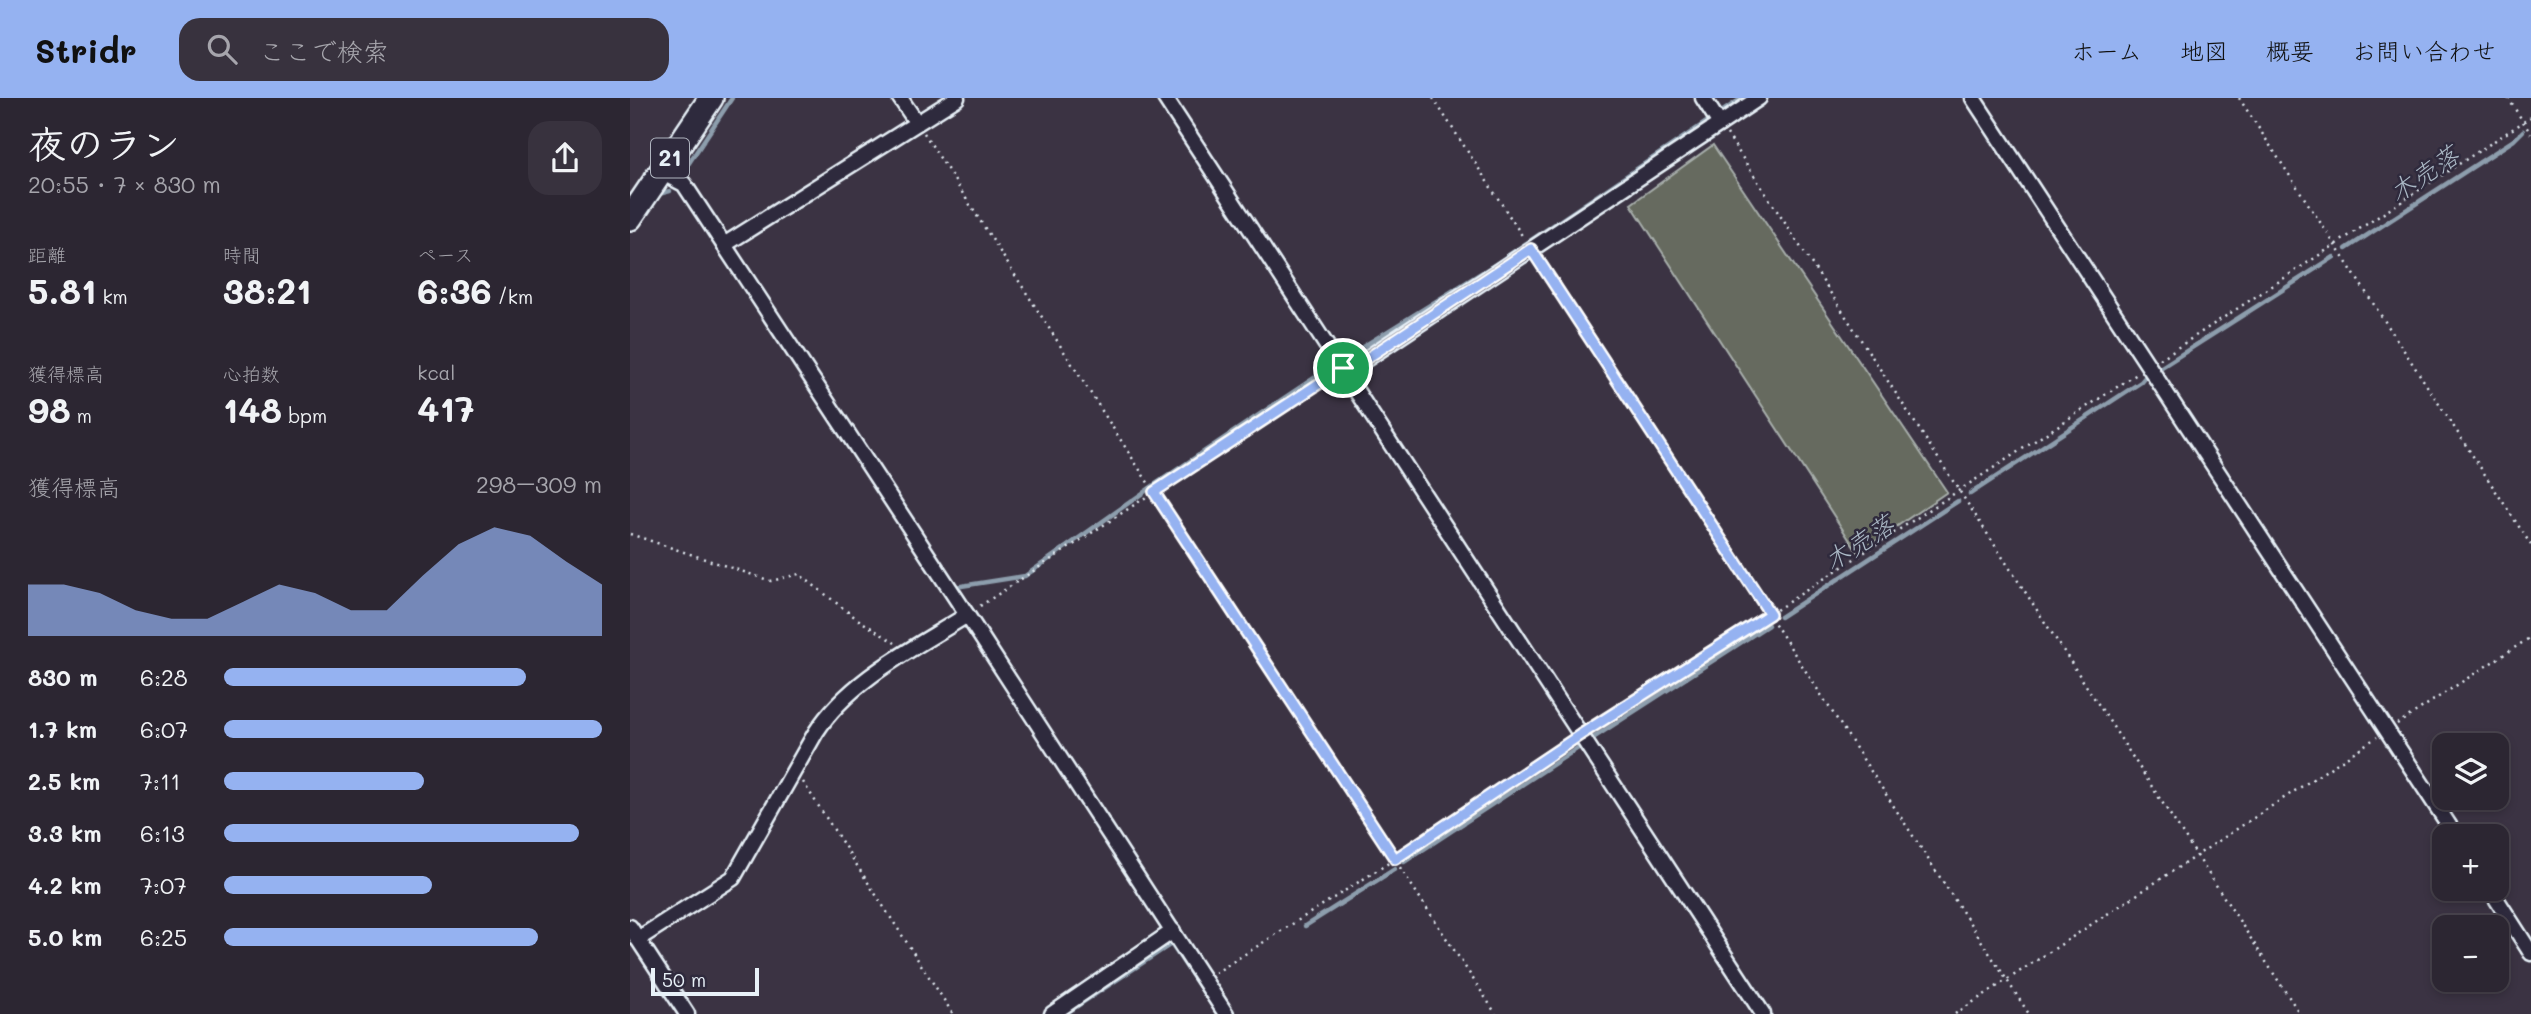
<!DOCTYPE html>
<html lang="ja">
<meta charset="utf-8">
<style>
:root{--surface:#2c2632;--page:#38323e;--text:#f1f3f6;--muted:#a6a5ac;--line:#48434d;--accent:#95b2f1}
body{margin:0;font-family:Mali,"Klee One",sans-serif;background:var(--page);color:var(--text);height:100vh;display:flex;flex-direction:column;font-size:26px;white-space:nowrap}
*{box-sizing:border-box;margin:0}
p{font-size:23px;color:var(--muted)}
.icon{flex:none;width:38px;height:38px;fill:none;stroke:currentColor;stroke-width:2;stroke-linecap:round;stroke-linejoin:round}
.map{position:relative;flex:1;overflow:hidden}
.panel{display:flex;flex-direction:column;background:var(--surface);width:630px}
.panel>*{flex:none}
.fabs{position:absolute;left:1802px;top:635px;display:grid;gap:14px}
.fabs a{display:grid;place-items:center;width:77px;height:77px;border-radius:14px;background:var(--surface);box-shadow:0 4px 10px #0003,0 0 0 2px var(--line);font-size:35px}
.scale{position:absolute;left:21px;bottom:18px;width:108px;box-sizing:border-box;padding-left:7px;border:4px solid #e8f1f8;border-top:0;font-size:19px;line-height:24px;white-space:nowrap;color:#e8f1f8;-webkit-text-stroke:5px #2f2a3d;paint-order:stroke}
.pin{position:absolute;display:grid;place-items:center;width:60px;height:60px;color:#fff;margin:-30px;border:4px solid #fff;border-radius:50%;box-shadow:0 2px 7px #0007}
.round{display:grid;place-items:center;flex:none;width:74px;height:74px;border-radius:21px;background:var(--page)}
.overview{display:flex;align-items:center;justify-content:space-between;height:119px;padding:0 28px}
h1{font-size:38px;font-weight:700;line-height:52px}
.figures{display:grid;grid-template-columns:repeat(3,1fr);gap:10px;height:119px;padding:7px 28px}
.figures div{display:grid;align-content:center}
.figures b{font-size:35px;font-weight:700}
.figures small{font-size:19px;font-weight:400}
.figures p{font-size:19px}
.chart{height:196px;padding:14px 28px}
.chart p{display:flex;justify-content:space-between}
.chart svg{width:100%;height:126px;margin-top:7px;fill:var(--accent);opacity:.7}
ul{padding:0 28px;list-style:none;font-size:23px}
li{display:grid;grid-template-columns:112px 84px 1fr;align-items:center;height:52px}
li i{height:18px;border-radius:9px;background:var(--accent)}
header{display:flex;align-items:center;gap:42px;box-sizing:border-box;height:98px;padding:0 35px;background:var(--accent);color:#111}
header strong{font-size:33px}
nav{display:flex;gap:38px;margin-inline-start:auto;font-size:24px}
.search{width:490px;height:63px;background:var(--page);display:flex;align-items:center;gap:18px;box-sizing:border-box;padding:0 24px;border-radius:21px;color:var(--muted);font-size:26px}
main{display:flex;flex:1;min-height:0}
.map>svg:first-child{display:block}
.green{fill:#666b5e;stroke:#a7aeab;stroke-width:2}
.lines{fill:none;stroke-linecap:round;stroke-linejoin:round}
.stream{stroke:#8d9ead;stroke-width:4.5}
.street-casing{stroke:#e8f1f8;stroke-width:19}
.primary-casing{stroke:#e8f1f8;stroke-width:28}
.path{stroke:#e8f1f8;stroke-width:2.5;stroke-dasharray:2 5;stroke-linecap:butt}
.street{stroke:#2f2a3d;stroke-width:14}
.primary{stroke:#2f2a3d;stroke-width:23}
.route-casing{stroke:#fff;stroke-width:14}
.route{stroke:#95b2f1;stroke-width:9}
.labels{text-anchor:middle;stroke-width:5;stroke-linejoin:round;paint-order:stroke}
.shield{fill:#2f2a3d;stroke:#b0b5c0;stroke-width:2}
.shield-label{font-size:23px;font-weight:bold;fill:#e8f1f8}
.water-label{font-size:26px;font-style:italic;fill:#abb9c6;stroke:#2f2a3d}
</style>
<header>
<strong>Stridr</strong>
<div class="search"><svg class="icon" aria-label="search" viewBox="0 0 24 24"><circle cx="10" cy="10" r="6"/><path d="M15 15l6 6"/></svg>ここで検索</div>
<nav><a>ホーム</a><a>地図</a><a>概要</a><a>お問い合わせ</a></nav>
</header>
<main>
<section class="panel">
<div class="overview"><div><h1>夜のラン</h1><p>20:55 · 7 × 830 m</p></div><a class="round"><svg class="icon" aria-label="share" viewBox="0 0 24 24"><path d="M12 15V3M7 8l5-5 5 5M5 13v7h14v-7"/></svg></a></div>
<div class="figures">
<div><p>距離</p><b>5.81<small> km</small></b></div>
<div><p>時間</p><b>38:21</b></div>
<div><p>ペース</p><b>6:36<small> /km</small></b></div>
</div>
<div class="figures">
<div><p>獲得標高</p><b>98<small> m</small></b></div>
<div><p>心拍数</p><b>148<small> bpm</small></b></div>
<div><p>kcal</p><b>417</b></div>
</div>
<div class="chart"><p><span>獲得標高</span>298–309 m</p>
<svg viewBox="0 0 160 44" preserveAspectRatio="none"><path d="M0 44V26L10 26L20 29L30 35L40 38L50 38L60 32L70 26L80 29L90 35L100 35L110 23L120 12L130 6L140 9L150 18L160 26V44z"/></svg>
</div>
<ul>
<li><b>830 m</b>6:28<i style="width:80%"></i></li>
<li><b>1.7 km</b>6:07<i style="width:100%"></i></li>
<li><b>2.5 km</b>7:11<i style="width:53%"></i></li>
<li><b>3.3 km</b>6:13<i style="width:94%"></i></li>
<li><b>4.2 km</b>7:07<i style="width:55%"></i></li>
<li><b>5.0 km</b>6:25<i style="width:83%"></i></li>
</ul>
</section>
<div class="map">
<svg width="1901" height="916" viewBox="0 0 1901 916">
<rect width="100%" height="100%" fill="#3b3343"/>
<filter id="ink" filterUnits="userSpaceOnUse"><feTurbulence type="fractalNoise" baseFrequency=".0143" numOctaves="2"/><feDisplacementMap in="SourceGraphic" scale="14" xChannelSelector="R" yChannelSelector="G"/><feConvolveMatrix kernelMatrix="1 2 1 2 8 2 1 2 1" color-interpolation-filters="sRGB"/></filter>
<g filter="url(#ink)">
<path class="green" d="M1083,47L1317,394L1228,455L1001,106Z"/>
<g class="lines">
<g class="stream">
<path d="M53,74L102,0"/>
<path d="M25,97L40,93"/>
<path d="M1716,151L1884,42L1893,33"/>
<path d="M1530,270L1704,159"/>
<path d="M1340,396L1511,284L1516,278"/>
<path d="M325,489L395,478L527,385L702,268L861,169L1112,0"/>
<path d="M1150,519L1328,403"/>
<path d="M963,640L1138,527"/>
<path d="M774,764L948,650"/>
<path d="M675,828L765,771"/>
<path d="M435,916L541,846L588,916"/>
</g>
<defs>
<g id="street">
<path d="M270,0L287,25"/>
<path d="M535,0L1133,916"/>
<path d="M1073,0L1090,26"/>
<path d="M1343,0L1826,738"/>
<path d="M31,74L54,86L337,517L596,916"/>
<path d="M94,147L327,0"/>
<path d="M715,275L1129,0"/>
<path d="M1860,791L1901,855"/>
<path d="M0,829L57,916"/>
<path d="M8,841L103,780L186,634C220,581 285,550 337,517"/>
<path d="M422,916L543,833"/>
</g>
<path id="primary" d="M0,120L81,0"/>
</defs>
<use href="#street" class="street-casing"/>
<use href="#primary" class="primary-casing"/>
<g class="path">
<path d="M803,0L893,139"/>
<path d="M1609,0L1901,447"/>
<path d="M1878,0L1901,36"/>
<path d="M294,35L524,394L866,916"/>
<path d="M1097,36L1670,916"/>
<path d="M908,162L1399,916"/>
<path d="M1530,261L1901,19"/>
<path d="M0,436L141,483L169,476L226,520L265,545"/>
<path d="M350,508L701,278"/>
<path d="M1767,626L1901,539"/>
<path d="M963,628L1140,516L1507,276"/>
<path d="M173,684L323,916"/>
<path d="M585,875L765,761L940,643"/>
<path d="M1325,916L1747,639"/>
</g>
<use href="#street" class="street"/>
<use href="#primary" class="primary"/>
</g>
</g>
<g class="lines" filter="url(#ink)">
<defs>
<path id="route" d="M901,151L1140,516L950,637L765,761L524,394L713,270L715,275Z"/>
</defs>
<use href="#route" class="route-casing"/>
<use href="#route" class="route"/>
</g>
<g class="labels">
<rect class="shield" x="21" y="40.5" width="38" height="39" rx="5"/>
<g class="shield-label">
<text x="40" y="68">21</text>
</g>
<g class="water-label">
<text transform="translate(1794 76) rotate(-34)" y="9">木売落</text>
<text transform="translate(1229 445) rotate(-33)" y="9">木売落</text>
</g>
</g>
</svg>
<div class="fabs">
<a><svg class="icon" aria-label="layers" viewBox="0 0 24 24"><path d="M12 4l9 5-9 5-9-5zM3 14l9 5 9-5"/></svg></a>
<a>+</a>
<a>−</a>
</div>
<div class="scale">50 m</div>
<div class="pin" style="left:713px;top:270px;background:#1e9e55"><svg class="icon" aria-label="arrive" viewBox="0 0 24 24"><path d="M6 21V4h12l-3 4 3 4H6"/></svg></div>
</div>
</main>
